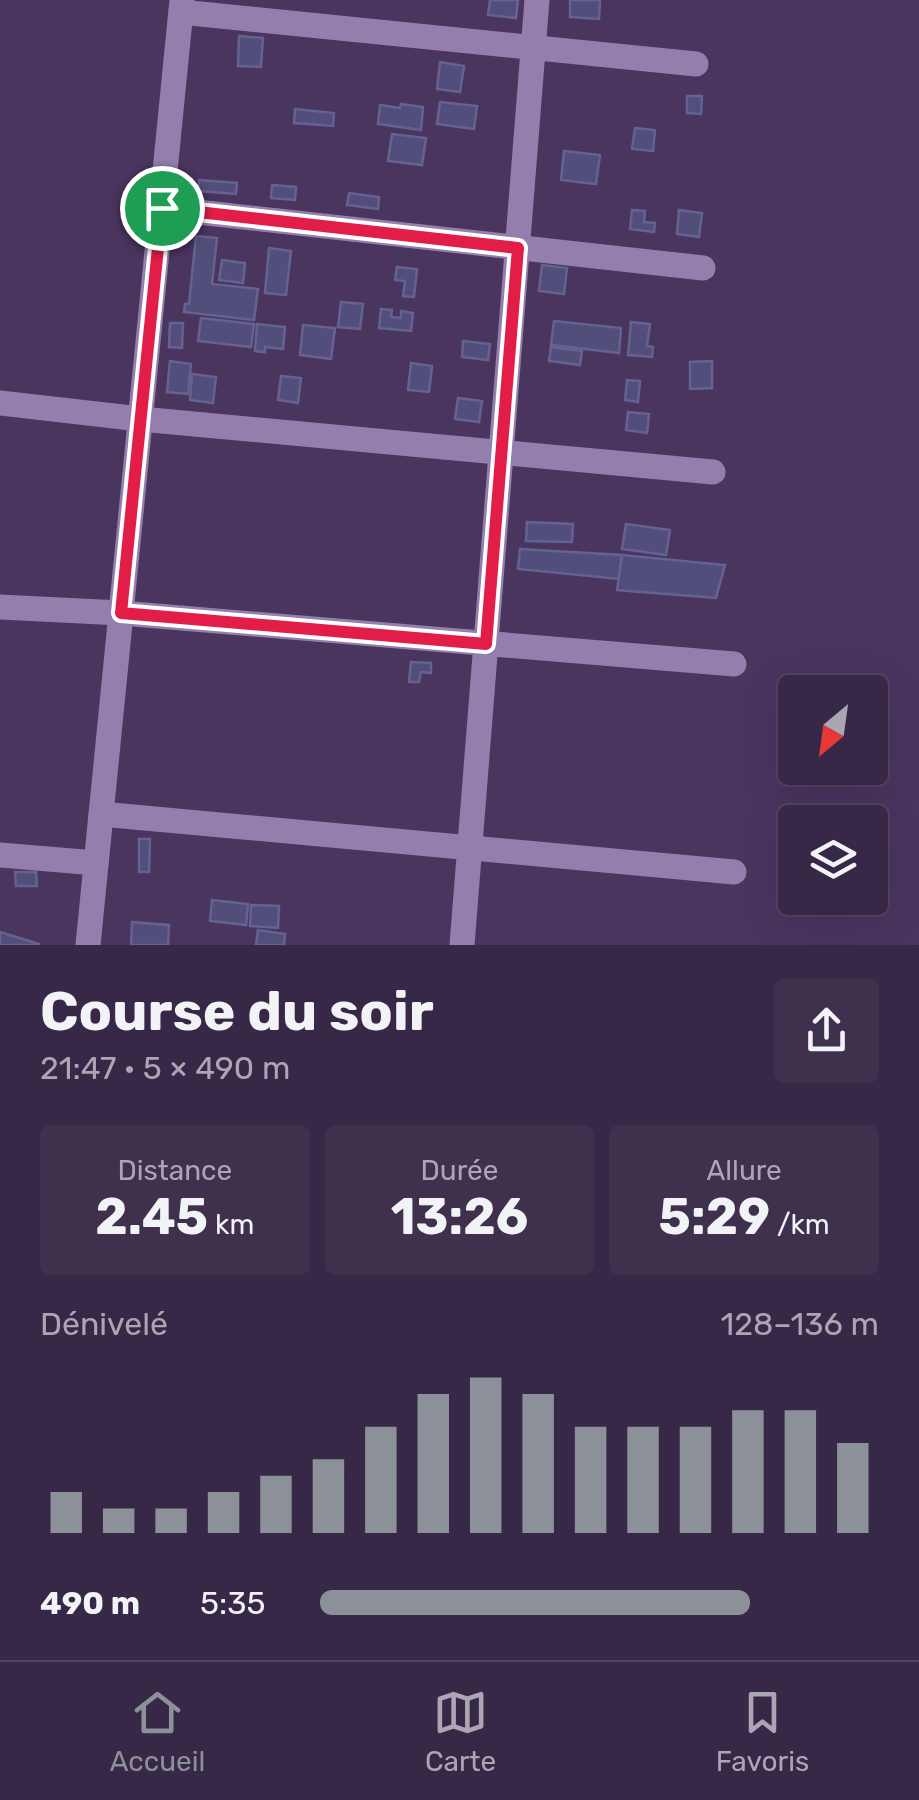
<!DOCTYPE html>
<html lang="fr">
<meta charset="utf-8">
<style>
:root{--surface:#382847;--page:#3f304e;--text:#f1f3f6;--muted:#aba6b4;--line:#524460;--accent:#8c9099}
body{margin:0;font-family:Rubik,sans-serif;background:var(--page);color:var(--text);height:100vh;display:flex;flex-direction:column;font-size:38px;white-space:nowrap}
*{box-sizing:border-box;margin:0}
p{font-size:32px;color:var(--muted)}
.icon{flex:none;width:55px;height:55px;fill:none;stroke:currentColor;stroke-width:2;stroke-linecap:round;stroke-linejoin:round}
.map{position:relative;height:945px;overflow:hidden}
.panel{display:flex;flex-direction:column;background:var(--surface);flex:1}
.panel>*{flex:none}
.needle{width:65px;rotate:209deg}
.fabs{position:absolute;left:778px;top:675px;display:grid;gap:20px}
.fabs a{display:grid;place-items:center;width:110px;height:110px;border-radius:10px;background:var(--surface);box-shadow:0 10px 40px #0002,0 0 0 2px var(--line);font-size:50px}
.pin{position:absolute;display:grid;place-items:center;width:85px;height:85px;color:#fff;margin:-42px;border:5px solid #fff;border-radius:50%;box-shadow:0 2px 10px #0007}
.round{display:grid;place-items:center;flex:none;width:105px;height:105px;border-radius:10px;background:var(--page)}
.headline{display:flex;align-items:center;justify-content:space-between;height:170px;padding:0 40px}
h1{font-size:55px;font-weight:700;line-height:75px}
.metrics{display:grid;grid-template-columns:repeat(3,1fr);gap:15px;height:170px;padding:10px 40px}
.metrics div{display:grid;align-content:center;border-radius:10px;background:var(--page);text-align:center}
.metrics b{font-size:50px;font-weight:700}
.metrics small{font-size:28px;font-weight:400}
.metrics p{font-size:28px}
.chart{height:280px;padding:20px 40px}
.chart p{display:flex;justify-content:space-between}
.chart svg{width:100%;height:180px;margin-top:10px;stroke:var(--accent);stroke-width:6}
ul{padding:0 40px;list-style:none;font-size:32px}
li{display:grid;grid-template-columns:160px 120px 1fr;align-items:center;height:75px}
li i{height:25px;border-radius:12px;background:var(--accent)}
.tab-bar{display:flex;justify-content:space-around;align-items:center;height:140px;border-top:2px solid var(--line);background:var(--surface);font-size:28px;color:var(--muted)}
.tab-bar a{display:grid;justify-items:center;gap:5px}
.tab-bar .active{color:var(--accent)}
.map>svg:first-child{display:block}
.building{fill:#514e7b;stroke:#656291;stroke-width:2.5}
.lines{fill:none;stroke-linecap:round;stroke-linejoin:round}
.minor{stroke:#947ead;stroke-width:25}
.route-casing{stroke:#fff;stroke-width:20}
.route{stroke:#e11d48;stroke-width:12}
</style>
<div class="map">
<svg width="919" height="945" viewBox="0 0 919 945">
<rect width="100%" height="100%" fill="#4a355f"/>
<g class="building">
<path d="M490,0H518L516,18L488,15Z"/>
<path d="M570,0H600L599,19L570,17Z"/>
<path d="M239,36L263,38L261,67L238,66Z"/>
<path d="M440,62L464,66L460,92L437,89Z"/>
<path d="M687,96H702L701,114L687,113Z"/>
<path d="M440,102L477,106L474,129L437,124Z"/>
<path d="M401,104L423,107L421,130L378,124L380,105L400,108Z"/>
<path d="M295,109L334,113L333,126L294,123Z"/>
<path d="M635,128L655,130L653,151L632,149Z"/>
<path d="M392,134L426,138L422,165L388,161Z"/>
<path d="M564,151L600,155L596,184L561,180Z"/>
<path d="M199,180L237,183L236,194L199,191Z"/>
<path d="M272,185L296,187L295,200L271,198Z"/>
<path d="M349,193L379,197L378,209L347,205Z"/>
<path d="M632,210L645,211L644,222L655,223L654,232L630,229Z"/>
<path d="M679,210L702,213L699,237L677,234Z"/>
<path d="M196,236L217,238L212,284L258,289L254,320L184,312L185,304H189Z"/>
<path d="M269,248L291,251L286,295L265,293Z"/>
<path d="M222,260L245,263L243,283L219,280Z"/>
<path d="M542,265L567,268L564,294L539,291Z"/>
<path d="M397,267L417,269L414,297L403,296L405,281L395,280Z"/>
<path d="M341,302L363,304L360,329L338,327Z"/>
<path d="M381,309L392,310L391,317L401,318V311L413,313L411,331L379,328Z"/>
<path d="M201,318L254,324L251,347L198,341Z"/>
<path d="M554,321L621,328L619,353L551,345Z"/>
<path d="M631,322L650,324L647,346L653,347L652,357L628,355Z"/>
<path d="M170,323H183L182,348L169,347Z"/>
<path d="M257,324L285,327L283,349L265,347V352L255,351Z"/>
<path d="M303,325L335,328L331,359L300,355Z"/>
<path d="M463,341L490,344L488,360L462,357Z"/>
<path d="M551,347L582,351L580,365L549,361Z"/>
<path d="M170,361L191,364L188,394L167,392Z"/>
<path d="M712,361V388L690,389V362Z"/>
<path d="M411,363L432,366L429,392L408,390Z"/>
<path d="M192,374L216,377L213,403L190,400Z"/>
<path d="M281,376L301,378L298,403L278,400Z"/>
<path d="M627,380L640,381L638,402L625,400Z"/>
<path d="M458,398L482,401L479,422L455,419Z"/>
<path d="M628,412L649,414L647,433L626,430Z"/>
<path d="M527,522L573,524L572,542L526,541Z"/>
<path d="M626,524L670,530L666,555L622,549Z"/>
<path d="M520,549L622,555L619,579L518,569Z"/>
<path d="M622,555L725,565L716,598L617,590Z"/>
<path d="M411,662L431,663V673L421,672L419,682H409Z"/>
<path d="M139,839H150L149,872H139Z"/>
<path d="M15,872H36L37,886H16Z"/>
<path d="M212,900L248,904L246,925L210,921Z"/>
<path d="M251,905L279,906L278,928L250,926Z"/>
<path d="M132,922L169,925L168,945H131Z"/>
<path d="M258,930L285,934L284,945H256Z"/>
<path d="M0,932L39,944V945H0Z"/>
</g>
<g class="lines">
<g class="minor">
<path d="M181,12L696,64"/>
<path d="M161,208L703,268"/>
<path d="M0,403L140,419L713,472"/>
<path d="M0,607L121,613L734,664"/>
<path d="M101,814L734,872"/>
<path d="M0,855L96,863"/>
<path d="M88,945L182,0"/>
<path d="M462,945L537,0"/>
</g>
</g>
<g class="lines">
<defs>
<path id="route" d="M162,208L518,248L486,644L121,613Z"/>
</defs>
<use href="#route" class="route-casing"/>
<use href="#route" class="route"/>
</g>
</svg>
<div class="fabs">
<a><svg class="needle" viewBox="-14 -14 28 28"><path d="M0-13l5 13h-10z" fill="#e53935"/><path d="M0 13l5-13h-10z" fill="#aba6b4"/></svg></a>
<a><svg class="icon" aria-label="layers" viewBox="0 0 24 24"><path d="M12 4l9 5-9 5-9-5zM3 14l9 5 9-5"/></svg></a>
</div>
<div class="pin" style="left:162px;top:208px;background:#1e9e55"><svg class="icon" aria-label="arrive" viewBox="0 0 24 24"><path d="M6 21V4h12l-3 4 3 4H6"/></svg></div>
</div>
<section class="panel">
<div class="headline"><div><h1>Course du soir</h1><p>21:47 · 5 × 490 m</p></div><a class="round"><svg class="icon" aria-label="share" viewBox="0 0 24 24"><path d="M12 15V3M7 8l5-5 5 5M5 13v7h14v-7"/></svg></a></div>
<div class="metrics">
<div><p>Distance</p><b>2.45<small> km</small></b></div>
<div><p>Durée</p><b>13:26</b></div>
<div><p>Allure</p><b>5:29<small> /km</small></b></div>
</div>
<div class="chart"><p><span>Dénivelé</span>128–136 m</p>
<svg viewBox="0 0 160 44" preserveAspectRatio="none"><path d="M5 44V34M15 44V38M25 44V38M35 44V34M45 44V30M55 44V26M65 44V18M75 44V10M85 44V6M95 44V10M105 44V18M115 44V18M125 44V18M135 44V14M145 44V14M155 44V22"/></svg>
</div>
<ul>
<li><b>490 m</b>5:35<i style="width:77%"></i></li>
</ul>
</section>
<nav class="tab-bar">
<a class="active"><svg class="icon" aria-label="home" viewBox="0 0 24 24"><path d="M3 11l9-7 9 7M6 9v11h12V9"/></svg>Accueil</a>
<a><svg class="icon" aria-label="map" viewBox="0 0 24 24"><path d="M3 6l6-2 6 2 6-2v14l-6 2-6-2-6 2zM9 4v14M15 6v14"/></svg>Carte</a>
<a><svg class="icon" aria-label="saved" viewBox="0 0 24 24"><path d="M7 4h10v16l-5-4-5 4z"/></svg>Favoris</a>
</nav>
